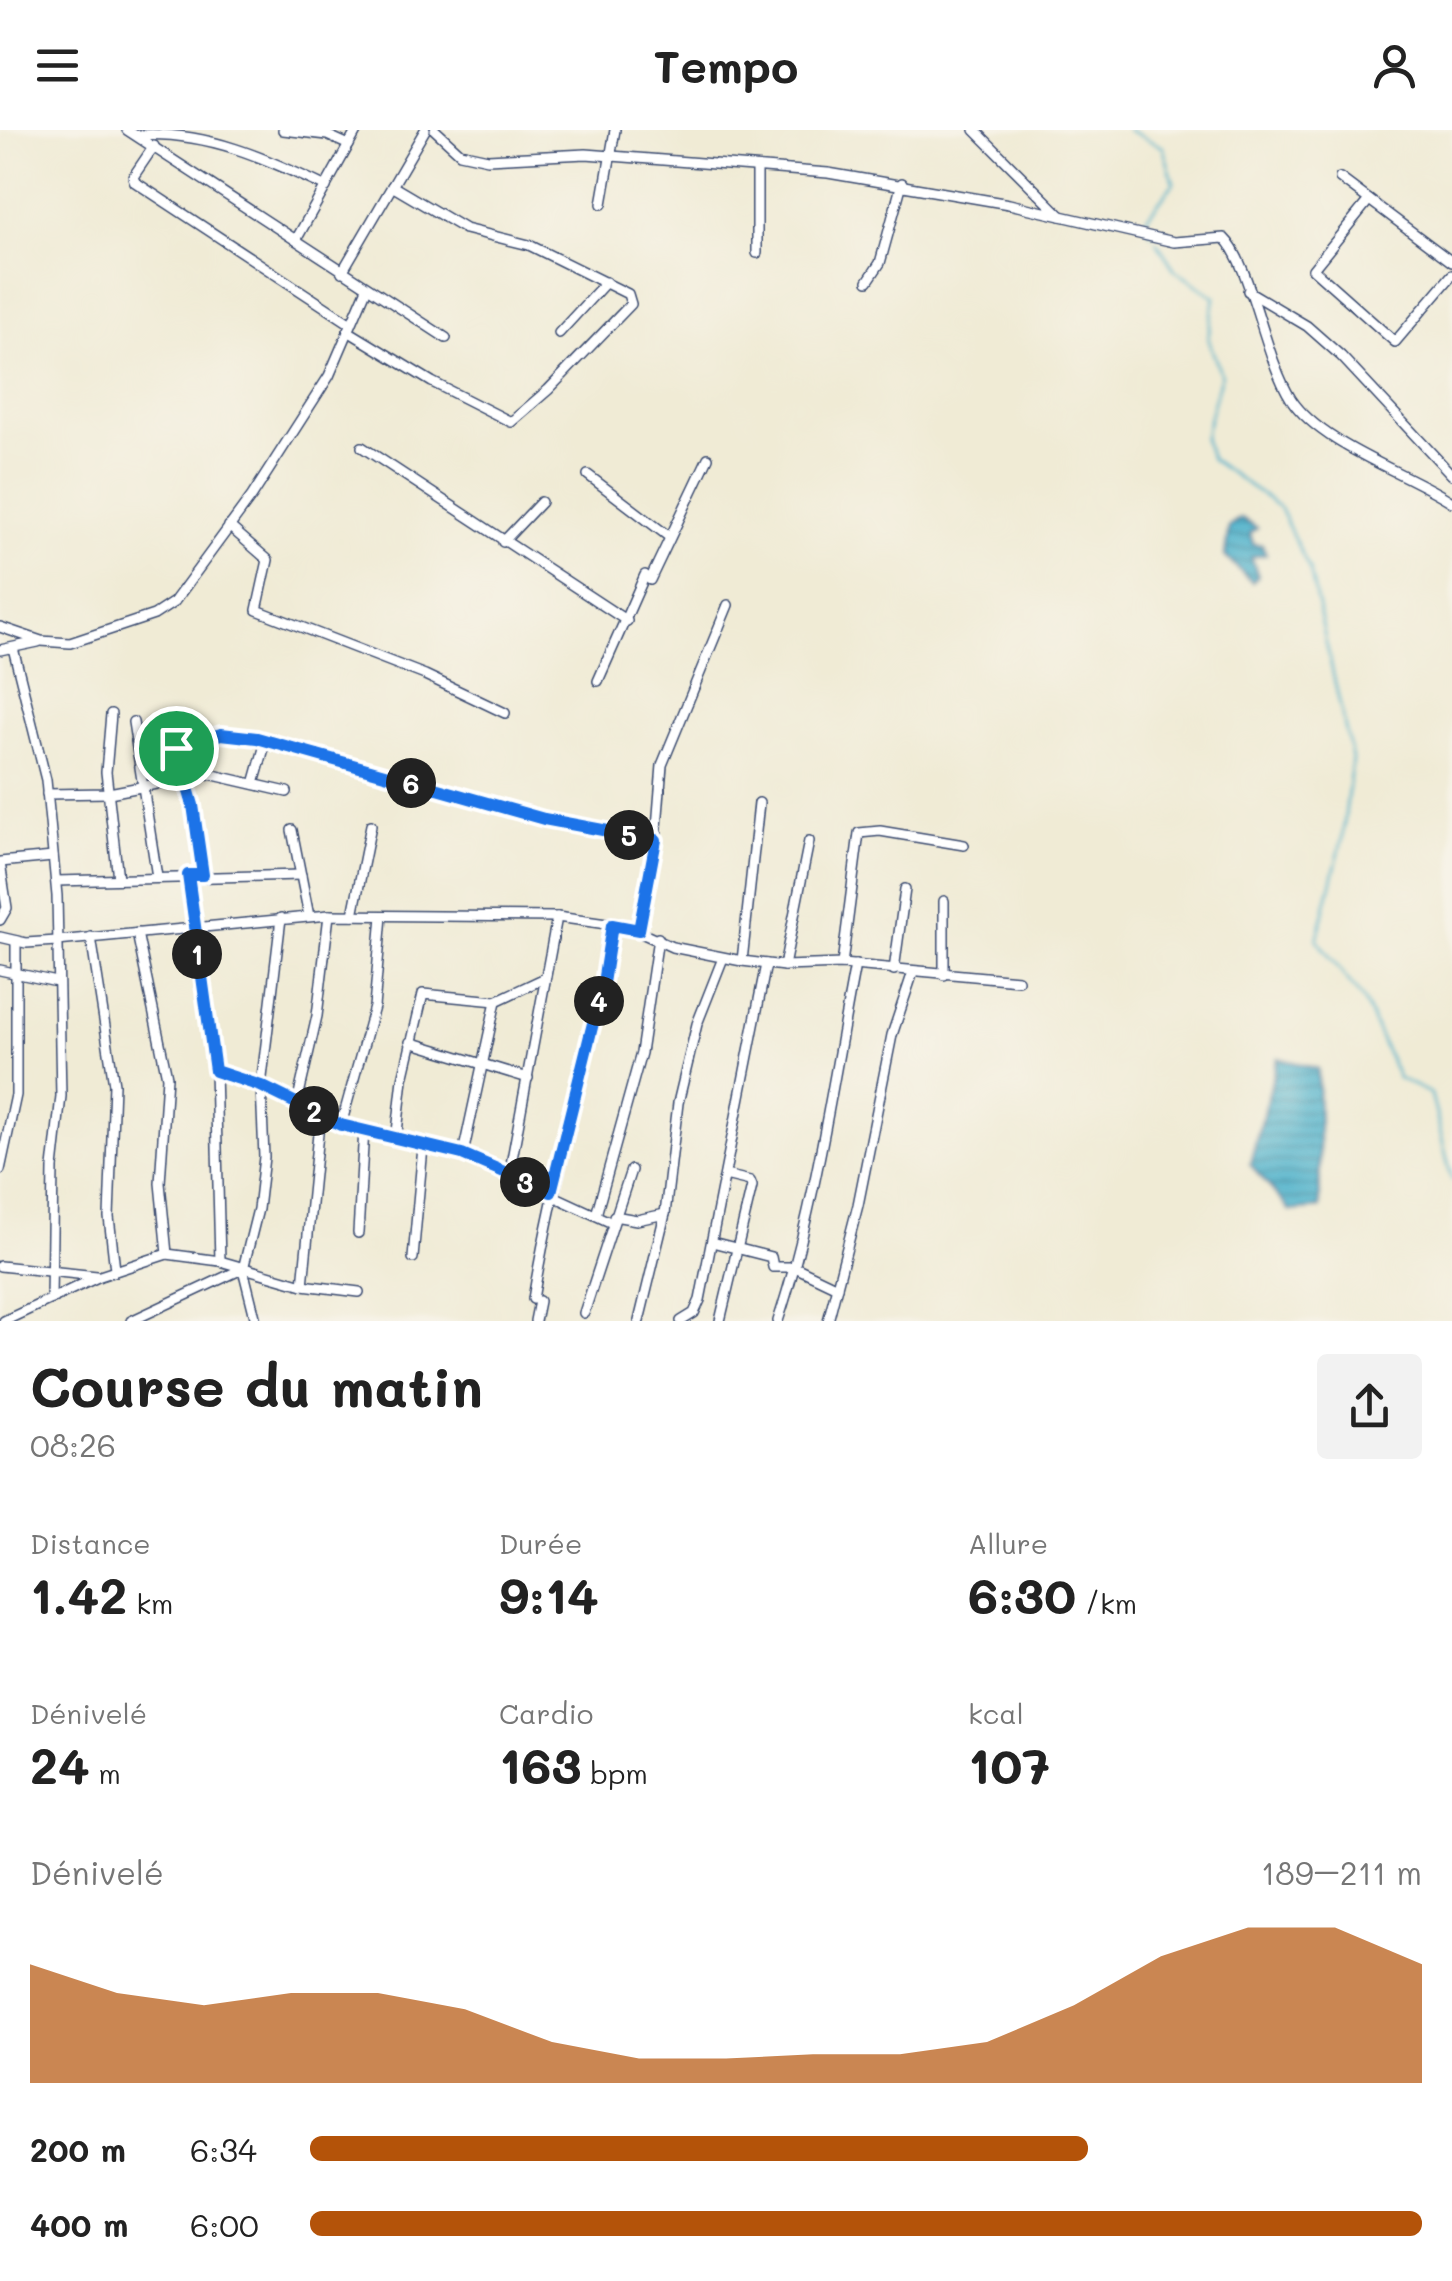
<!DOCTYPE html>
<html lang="fr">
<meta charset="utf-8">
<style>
:root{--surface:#fff;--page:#f2f2f2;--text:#222;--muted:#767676;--accent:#b45309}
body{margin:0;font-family:Mali,sans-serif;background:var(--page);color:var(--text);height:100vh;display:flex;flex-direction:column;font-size:38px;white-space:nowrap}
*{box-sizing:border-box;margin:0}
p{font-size:32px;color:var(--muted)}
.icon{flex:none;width:55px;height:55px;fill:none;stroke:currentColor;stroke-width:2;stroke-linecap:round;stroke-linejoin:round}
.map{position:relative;height:1191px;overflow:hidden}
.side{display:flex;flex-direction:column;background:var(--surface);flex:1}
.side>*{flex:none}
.pin{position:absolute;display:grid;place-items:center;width:85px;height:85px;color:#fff;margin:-42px;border:5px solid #fff;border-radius:50%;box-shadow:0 2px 10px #0007}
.km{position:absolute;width:50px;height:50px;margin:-25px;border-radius:50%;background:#222;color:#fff;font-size:28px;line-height:50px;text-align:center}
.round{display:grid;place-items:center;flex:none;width:105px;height:105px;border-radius:10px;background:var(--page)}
.summary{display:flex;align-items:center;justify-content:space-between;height:170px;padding:0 30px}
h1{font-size:55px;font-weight:700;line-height:75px}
.metrics{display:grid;grid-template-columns:repeat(3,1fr);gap:15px;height:170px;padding:10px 30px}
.metrics div{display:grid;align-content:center}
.metrics b{font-size:50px;font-weight:700}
.metrics small{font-size:28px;font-weight:400}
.metrics p{font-size:28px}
.chart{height:280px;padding:20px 30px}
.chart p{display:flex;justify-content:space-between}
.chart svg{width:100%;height:180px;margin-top:10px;fill:var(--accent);opacity:.7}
ul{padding:0 30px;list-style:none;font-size:32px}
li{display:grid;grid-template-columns:160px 120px 1fr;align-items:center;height:75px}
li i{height:25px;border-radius:12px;background:var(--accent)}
header{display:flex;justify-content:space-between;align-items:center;height:130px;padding:0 30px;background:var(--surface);font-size:45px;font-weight:700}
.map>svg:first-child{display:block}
.water{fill:url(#water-rules);stroke:#347094;stroke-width:2.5}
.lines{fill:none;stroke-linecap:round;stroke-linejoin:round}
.stream{stroke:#4cb1cb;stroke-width:2.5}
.minor-casing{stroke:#3b4b70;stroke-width:12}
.minor{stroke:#fff;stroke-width:9}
.route-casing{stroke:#fff;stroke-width:20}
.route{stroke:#1a73e8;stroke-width:12}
</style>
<header><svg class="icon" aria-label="menu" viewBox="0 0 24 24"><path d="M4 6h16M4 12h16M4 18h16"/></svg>Tempo<svg class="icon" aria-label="person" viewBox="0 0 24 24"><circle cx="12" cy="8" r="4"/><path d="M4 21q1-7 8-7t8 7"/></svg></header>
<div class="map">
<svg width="1452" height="1191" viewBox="0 0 1452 1191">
<defs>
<pattern id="water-rules" width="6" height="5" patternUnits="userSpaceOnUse" patternTransform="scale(2.5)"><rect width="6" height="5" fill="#4cb1cb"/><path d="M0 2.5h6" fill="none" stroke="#3e90a8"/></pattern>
</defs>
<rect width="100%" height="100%" fill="#f7f3e8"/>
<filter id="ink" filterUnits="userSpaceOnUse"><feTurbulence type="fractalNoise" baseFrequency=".01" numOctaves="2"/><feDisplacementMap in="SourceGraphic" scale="20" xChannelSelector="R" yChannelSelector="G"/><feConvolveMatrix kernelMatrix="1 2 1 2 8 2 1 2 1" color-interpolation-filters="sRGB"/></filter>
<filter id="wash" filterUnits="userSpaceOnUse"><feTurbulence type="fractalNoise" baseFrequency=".0048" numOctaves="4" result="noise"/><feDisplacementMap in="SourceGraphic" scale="40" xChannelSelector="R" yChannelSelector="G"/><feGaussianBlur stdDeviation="2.25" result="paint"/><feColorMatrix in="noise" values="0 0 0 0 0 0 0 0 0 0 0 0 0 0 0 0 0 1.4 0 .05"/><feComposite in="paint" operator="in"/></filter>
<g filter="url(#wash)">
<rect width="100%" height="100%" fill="#f0ebd5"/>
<g class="water">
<path d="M1241,388L1257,398L1250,403L1253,414L1262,415L1266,424L1251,427L1258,446L1252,452L1225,426L1229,396Z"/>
<path d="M1278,928L1318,939L1320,1078L1290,1081L1250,1034Z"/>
</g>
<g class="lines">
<g class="stream">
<path d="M1128,0L1163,17L1174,53L1144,91L1152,104"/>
<path d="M1156,111L1175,140L1215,167L1208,208L1221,245L1204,308L1211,329L1279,377L1310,441L1352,629L1342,710L1317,810L1364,871L1398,948L1431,964L1452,1050"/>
</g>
</g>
</g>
<g filter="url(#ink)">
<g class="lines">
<defs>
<g id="minor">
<path d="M127,0L446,208"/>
<path d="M283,0L327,5L349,15"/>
<path d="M435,0L460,23L488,29L586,24L828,43L1009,74L1174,112L1224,108C1250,132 1265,229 1291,269C1321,315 1406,342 1452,372"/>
<path d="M975,0L1061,86"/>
<path d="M138,5C206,1 266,28 326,57"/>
<path d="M154,16L133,47L135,52L351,194"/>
<path d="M1340,48L1452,132"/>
<path d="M1369,70L1313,139L1395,212L1452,145"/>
<path d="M602,74L615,0"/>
<path d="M296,110L357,0"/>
<path d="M757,123V38"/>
<path d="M342,142L425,0"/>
<path d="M868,151L880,133L902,53"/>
<path d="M1248,161L1307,196L1341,226L1452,345"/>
<path d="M348,201L432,252L511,292L548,260L631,174L628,164L529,115L465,99L392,56"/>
<path d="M559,203L606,152"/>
<path d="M362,317L627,491"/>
<path d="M588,345L668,406"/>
<path d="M229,396L268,430L257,480L425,545L505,583"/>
<path d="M503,412L541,372"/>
<path d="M650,450L708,328"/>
<path d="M0,497L41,511L70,513L154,485L174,472L252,366L329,246L367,158"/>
<path d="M13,518L46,650L57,766L61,966L53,1038L51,1169"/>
<path d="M0,520L38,512"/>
<path d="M598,551L645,445"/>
<path d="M111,584L106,642L118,749"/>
<path d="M133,592L157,747"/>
<path d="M171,598L193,675L203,745"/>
<path d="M176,618L221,604L257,608L544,689L656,710"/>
<path d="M254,654L266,611"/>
<path d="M47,664L109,663L209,644L287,662"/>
<path d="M292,700L309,786"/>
<path d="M0,732L53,727"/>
<path d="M0,733L7,778L0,790"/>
<path d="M188,745L215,941L220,1131"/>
<path d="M56,751L301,745"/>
<path d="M353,785L371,695"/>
<path d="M639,800L656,710L662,635L728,475"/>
<path d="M137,803L167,947L160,1053L167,1124"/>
<path d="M0,807L26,813L57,811L329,785L557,787L628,797L672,817L742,831L784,836L842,834L1018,850"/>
<path d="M91,807L114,954L109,1087L115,1140"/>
<path d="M742,831L759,673"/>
<path d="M842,834L859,703L880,701L964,715"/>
<path d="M784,836L809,711"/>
<path d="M0,840L57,852"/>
<path d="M894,840L905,759"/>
<path d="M944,845V771"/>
<path d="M410,912L528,948"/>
<path d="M215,941L261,956L341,995L463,1024L612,1093"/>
<path d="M297,973L317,886L329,785"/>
<path d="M341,995L374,877L382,786"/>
<path d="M396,1011L403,949L423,864L496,871L545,848"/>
<path d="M463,1024L496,871"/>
<path d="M0,1040L16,965V811"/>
<path d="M509,1045L557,787"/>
<path d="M596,1085L641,923L658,808"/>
<path d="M614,1086L637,1090L665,1084"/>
<path d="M358,1103L364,999"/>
<path d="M712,1112L771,1127L773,1137H795L837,1157"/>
<path d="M413,1128L423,1017"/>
<path d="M0,1136L97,1146"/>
<path d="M303,1155L320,983"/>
<path d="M533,1169C554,1042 592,921 612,795"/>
<path d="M584,1183L631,1040"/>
<path d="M4,1191L100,1146L167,1124L220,1131L303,1155L359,1162"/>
<path d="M131,1191L242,1139"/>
<path d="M256,1191L243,1139L258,1079L264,1027L261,956L281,788"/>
<path d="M535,1191L539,1171"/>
<path d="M639,1191L665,1084L678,973L697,894L723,828"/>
<path d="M681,1191L694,1183L700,1170L766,834"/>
<path d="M720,1191L752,1056L750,1051L725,1045"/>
<path d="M778,1191C816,1075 832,955 855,835"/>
<path d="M828,1191L858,1075L892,905L913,842"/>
</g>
</defs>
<use href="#minor" class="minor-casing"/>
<use href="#minor" class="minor"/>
</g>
</g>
<g class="lines" filter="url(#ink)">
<defs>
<path id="route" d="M221,604L257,608L544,689L656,710L639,800L612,795L603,853L551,1062L462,1024L341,995L261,956L215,941L188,745H203L193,675L176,618Z"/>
</defs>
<use href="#route" class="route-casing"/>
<use href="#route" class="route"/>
</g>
</svg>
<div class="pin" style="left:176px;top:618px;background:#1e9e55"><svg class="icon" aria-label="arrive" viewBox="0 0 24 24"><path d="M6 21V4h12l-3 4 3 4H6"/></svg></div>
<b class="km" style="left:197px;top:824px">1</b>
<b class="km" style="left:314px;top:981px">2</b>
<b class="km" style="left:525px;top:1052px">3</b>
<b class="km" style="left:599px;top:871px">4</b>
<b class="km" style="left:629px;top:705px">5</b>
<b class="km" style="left:411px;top:653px">6</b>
</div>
<section class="side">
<div class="summary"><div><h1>Course du matin</h1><p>08:26</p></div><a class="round"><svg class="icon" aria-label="share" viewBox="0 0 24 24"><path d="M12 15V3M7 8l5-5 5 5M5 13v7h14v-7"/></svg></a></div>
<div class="metrics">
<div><p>Distance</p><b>1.42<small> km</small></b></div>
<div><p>Durée</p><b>9:14</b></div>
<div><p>Allure</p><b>6:30<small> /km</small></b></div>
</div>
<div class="metrics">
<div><p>Dénivelé</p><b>24<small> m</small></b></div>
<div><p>Cardio</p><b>163<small> bpm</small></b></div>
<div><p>kcal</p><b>107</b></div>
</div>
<div class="chart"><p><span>Dénivelé</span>189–211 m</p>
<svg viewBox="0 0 160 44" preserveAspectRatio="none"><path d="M0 44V15L10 22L20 25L30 22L40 22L50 26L60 34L70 38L80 38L90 37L100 37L110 34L120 25L130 13L140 6L150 6L160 15V44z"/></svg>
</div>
<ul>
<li><b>200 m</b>6:34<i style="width:70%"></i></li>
<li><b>400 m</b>6:00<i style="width:100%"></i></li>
</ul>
</section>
